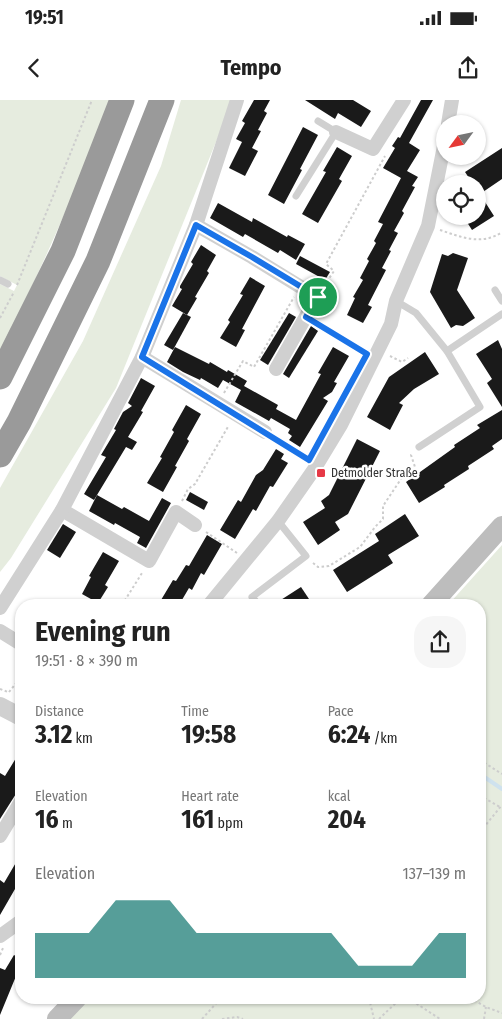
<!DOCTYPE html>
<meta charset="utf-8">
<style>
:root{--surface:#fff;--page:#f6f6f6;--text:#222;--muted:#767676;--accent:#0f766e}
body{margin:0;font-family:"Fira Sans Condensed",sans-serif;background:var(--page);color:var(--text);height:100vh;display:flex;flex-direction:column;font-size:19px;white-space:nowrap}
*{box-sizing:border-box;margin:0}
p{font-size:16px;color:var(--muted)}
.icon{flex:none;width:28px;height:28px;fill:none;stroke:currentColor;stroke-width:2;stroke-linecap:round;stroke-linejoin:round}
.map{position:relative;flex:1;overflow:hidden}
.details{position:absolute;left:15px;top:499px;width:471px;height:405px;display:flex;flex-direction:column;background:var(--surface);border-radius:20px;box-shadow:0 1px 4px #0004}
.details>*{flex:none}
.needle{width:32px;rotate:237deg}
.controls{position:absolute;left:436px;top:15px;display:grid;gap:10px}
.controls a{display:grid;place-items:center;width:50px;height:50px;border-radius:50%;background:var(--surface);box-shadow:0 1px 4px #0004;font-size:25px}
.pin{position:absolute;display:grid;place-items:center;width:42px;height:42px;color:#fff;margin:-21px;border:2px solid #fff;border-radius:50%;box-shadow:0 1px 5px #0007}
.round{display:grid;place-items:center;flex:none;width:52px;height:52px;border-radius:20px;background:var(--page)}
.headline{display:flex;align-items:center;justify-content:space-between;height:85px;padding:0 20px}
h1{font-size:28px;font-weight:700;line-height:38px}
.figures{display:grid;grid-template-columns:repeat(3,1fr);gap:8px;height:85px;padding:5px 20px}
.figures div{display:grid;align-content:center}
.figures b{font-size:25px;font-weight:700}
.figures small{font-size:14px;font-weight:400}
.figures p{font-size:14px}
.chart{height:140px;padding:10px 20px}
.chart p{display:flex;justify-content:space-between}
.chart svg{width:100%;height:90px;margin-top:5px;fill:var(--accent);opacity:.7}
.status{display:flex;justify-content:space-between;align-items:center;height:35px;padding:0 25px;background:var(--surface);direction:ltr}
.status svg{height:14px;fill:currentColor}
header{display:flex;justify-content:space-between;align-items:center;height:65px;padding:0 20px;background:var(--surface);font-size:22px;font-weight:700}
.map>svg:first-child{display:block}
.green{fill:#e6ecdf}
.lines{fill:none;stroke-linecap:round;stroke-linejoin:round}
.stream{stroke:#cfe2ee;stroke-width:4}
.building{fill:#1a1a1a}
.path{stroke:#cdcdcd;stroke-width:2;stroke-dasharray:2.5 2.5;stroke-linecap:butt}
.service{stroke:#d0d0d0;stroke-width:7}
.minor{stroke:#d0d0d0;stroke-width:14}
.tertiary{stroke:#d0d0d0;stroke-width:18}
.secondary{stroke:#bdbdbd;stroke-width:20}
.motorway{stroke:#9a9a9a;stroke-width:25}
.route-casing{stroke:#fff;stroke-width:10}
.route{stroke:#1a73e8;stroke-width:6}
.poi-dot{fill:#e63946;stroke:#fff;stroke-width:2}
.labels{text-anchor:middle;stroke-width:5;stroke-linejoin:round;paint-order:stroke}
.poi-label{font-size:12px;fill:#333;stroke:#fff;text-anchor:start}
</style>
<div class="status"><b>19:51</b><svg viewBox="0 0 49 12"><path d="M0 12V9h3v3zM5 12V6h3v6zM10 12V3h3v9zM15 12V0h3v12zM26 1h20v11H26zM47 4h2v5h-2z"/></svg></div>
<header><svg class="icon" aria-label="back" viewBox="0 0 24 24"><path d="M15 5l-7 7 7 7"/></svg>Tempo<svg class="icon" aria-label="share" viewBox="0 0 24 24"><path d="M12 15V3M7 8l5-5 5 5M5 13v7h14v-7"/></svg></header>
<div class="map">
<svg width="502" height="919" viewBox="0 0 502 919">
<rect width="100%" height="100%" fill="#fff"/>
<g class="green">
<path d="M0,0H109C79,86 41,170 0,251V184L14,191L17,185L0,176Z"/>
<path d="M181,0H233L116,288L11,458L0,472V388L83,241L161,66Z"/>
<path d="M502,445V919H68L87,898H480V505H448Z"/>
</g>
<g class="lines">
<path class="stream" d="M480,674L502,689"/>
</g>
<g class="building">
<path d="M254,0H270L264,11L267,13L258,30L261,31L252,48L258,51L245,76L229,68L242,42L236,39L245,23L242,21Z"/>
<path d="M305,0H353L371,11L361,27L338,13L335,19Z"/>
<path d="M421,0H433L409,43L420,50L407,71L418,77L412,86L415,87L402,111L404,113L394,131L398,133L389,150L391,151L382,168L386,170L368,205L372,207L363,223L347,215L355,198L353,197L363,180L360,178L369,161L367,159L376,143L374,141L383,124L378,122L401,78L383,68L395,48L392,46L398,37L400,38Z"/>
<path d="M303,27L318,35L300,69L302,70L284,104L268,95Z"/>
<path d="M337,47L352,56L339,79L342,81L318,123L302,114L326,72L323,71Z"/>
<path d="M502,48V79L480,94L494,116L472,130L463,116H478V84H473L465,72Z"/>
<path d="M218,103L252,122L253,118L287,137L288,135L305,144L296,160L280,150L278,153L245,134L243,137L210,118Z"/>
<path d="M201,145L216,155L207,171L209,173L195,197L197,198L187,215L172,206L182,189L180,188V186L193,164L191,162Z"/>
<path d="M453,153L468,158L457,190L475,218L463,226L456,225L451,228L430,192L442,154L448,156Z"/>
<path d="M300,156L330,172L325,180L296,164Z"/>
<path d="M250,177L265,186L242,229L245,230L236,247L220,238L230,222L228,220L243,195L240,194Z"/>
<path d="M183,213L191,217L173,250L164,245Z"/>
<path d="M289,213L296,217L268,265L260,260Z"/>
<path d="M311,226L318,231L289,278L283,274Z"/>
<path d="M498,240L502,249V307L487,283L492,279L476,254Z"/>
<path d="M175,247L209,264L210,262L227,272L228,270L247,281L244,286L278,305L276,309L296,320L321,274L318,273L333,247L349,256L334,282L337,283L332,292L323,298L328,301L300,347L289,340L292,336L288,333L290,329L271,318L269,321L235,302L241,290L223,280L218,288L201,278L200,280L183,272L167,262Z"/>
<path d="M425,252L439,274L414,289L399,303L403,305L390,330L367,317L389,277Z"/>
<path d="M141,278L155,286L141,311L143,312L128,337L137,342L132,350L126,347L94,400L84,394L106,357L101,355L116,330L114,329L123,312L132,306L128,303Z"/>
<path d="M186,305L201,314L187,339L189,341L175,366L177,367L163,392L147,383L162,358L160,357L174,332L172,330Z"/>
<path d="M502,310V339L492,346L494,349L468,366L469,369L444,385L445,387L419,403L406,382L455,347L454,345L480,328L477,325Z"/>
<path d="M357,339L380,351L348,414L335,422L340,430L318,445L303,422L325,408L321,401L329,395Z"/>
<path d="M276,349L284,354L281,359L288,363L273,387L270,386L256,411L253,409L235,439L220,430L238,400L241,402L256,375L263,370Z"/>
<path d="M190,392L208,402L204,410L186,400Z"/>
<path d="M97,395L122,409L124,407L149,421L162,398L171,403L146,448L137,443L140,437L115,423L114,425L89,411Z"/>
<path d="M405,414L419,436L388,455L393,463L347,492L333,470L379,441L375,434Z"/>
<path d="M63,424L76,432L60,458L47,450Z"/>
<path d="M207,435L222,444L204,475L201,473L192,490L189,488L179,505H158L173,480L176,481L186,465L189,466Z"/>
<path d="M103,452L119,461L105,485L108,487L98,503L82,494L91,477L89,476Z"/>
<path d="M301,487L313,505H273Z"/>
<path d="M21,650V686L0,719V673L5,676Z"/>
<path d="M21,754V793L15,789L0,815V780L4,783Z"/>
<path d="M14,855L21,859V864L0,915V868L5,870Z"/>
</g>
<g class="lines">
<g class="path">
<path d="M440,130C461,137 482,146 502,132"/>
<path d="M17,185L92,0"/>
<path d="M324,186L334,171L326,164L385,56"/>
<path d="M0,218L14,192"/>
<path d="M316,223L363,251"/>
<path d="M390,256L402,262L408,258"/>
<path d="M224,293L243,261L254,267L294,197"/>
<path d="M275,339L305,358"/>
<path d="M182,401L188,389L195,384L229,325"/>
<path d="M206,432L237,453"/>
<path d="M313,463L318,467L329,466L360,447L375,427L383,419V406L405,373L415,367L411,355L413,353"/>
<path d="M122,505L142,473"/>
<path d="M0,589L8,592"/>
<path d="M9,592L21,577"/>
<path d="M480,660L502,674"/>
<path d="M484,698L500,707"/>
<path d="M480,732L502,705"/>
<path d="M0,855L3,848"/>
<path d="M369,898L374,919"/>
<path d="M408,898L440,919"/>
<path d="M470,898L486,907L502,913"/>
<path d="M202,919L221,898"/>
<path d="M222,919L237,917L243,919"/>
<path d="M379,919L401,898"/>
<path d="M484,919L486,907"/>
</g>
<g class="service">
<path d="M296,96L336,32L318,21"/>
<path d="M0,180L8,184"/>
<path d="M495,190L502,201"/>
<path d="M396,201L416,213L447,251L480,307L419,347"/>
<path d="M447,251L502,214"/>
<path d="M259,505L252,497L306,456L278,421"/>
</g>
<g class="minor">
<path d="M448,24L452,0"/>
<path d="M336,32L373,49L404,0"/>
<path d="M196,125L252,157L317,197L276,269"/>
<path d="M142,257L265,332"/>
<path d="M62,410L149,461L176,412L195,425"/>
<path d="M209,505L278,421L315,368L341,325L391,224L396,201L428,126L445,41"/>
<path d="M0,508L62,410L142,257L196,125L237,0"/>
<path d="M0,531L21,544"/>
<path d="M0,736L21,701"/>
<path d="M0,836L21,821"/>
</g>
<path class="tertiary" d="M0,606L21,617"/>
<g class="secondary">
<path d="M431,505L502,426"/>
<path d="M57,919L77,898"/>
</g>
<g class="motorway">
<path d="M0,277L63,151L122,0"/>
<path d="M0,355L19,322L98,161L162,0"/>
</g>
</g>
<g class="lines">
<defs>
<path id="route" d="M196,125L252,157L318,197L306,217L367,254L309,360L142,257Z"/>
</defs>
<use href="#route" class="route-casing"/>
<use href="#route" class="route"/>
</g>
<rect class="poi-dot" x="316" y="368" width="10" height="10" rx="2.5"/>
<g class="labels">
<g class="poi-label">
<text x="331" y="377">Detmolder Straße</text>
</g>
</g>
</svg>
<div class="controls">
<a><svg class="needle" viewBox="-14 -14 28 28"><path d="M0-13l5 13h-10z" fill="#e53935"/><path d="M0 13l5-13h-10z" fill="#767676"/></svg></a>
<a><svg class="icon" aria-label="locate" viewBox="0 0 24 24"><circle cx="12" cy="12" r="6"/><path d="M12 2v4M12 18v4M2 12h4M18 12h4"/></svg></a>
</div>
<div class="pin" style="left:318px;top:197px;background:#1e9e55"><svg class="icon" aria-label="arrive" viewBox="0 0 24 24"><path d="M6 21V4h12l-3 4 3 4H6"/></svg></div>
<section class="details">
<div class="headline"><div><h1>Evening run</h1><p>19:51 · 8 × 390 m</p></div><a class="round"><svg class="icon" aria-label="share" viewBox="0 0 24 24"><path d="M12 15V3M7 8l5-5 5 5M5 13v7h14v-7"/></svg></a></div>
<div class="figures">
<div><p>Distance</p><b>3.12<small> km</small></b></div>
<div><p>Time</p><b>19:58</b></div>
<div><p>Pace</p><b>6:24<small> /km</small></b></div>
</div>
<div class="figures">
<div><p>Elevation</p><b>16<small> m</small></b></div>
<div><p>Heart rate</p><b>161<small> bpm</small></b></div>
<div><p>kcal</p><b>204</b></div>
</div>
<div class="chart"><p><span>Elevation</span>137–139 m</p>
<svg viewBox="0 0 160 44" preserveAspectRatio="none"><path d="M0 44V22L10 22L20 22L30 6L40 6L50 6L60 22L70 22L80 22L90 22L100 22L110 22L120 38L130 38L140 38L150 22L160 22V44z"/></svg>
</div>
</section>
</div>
